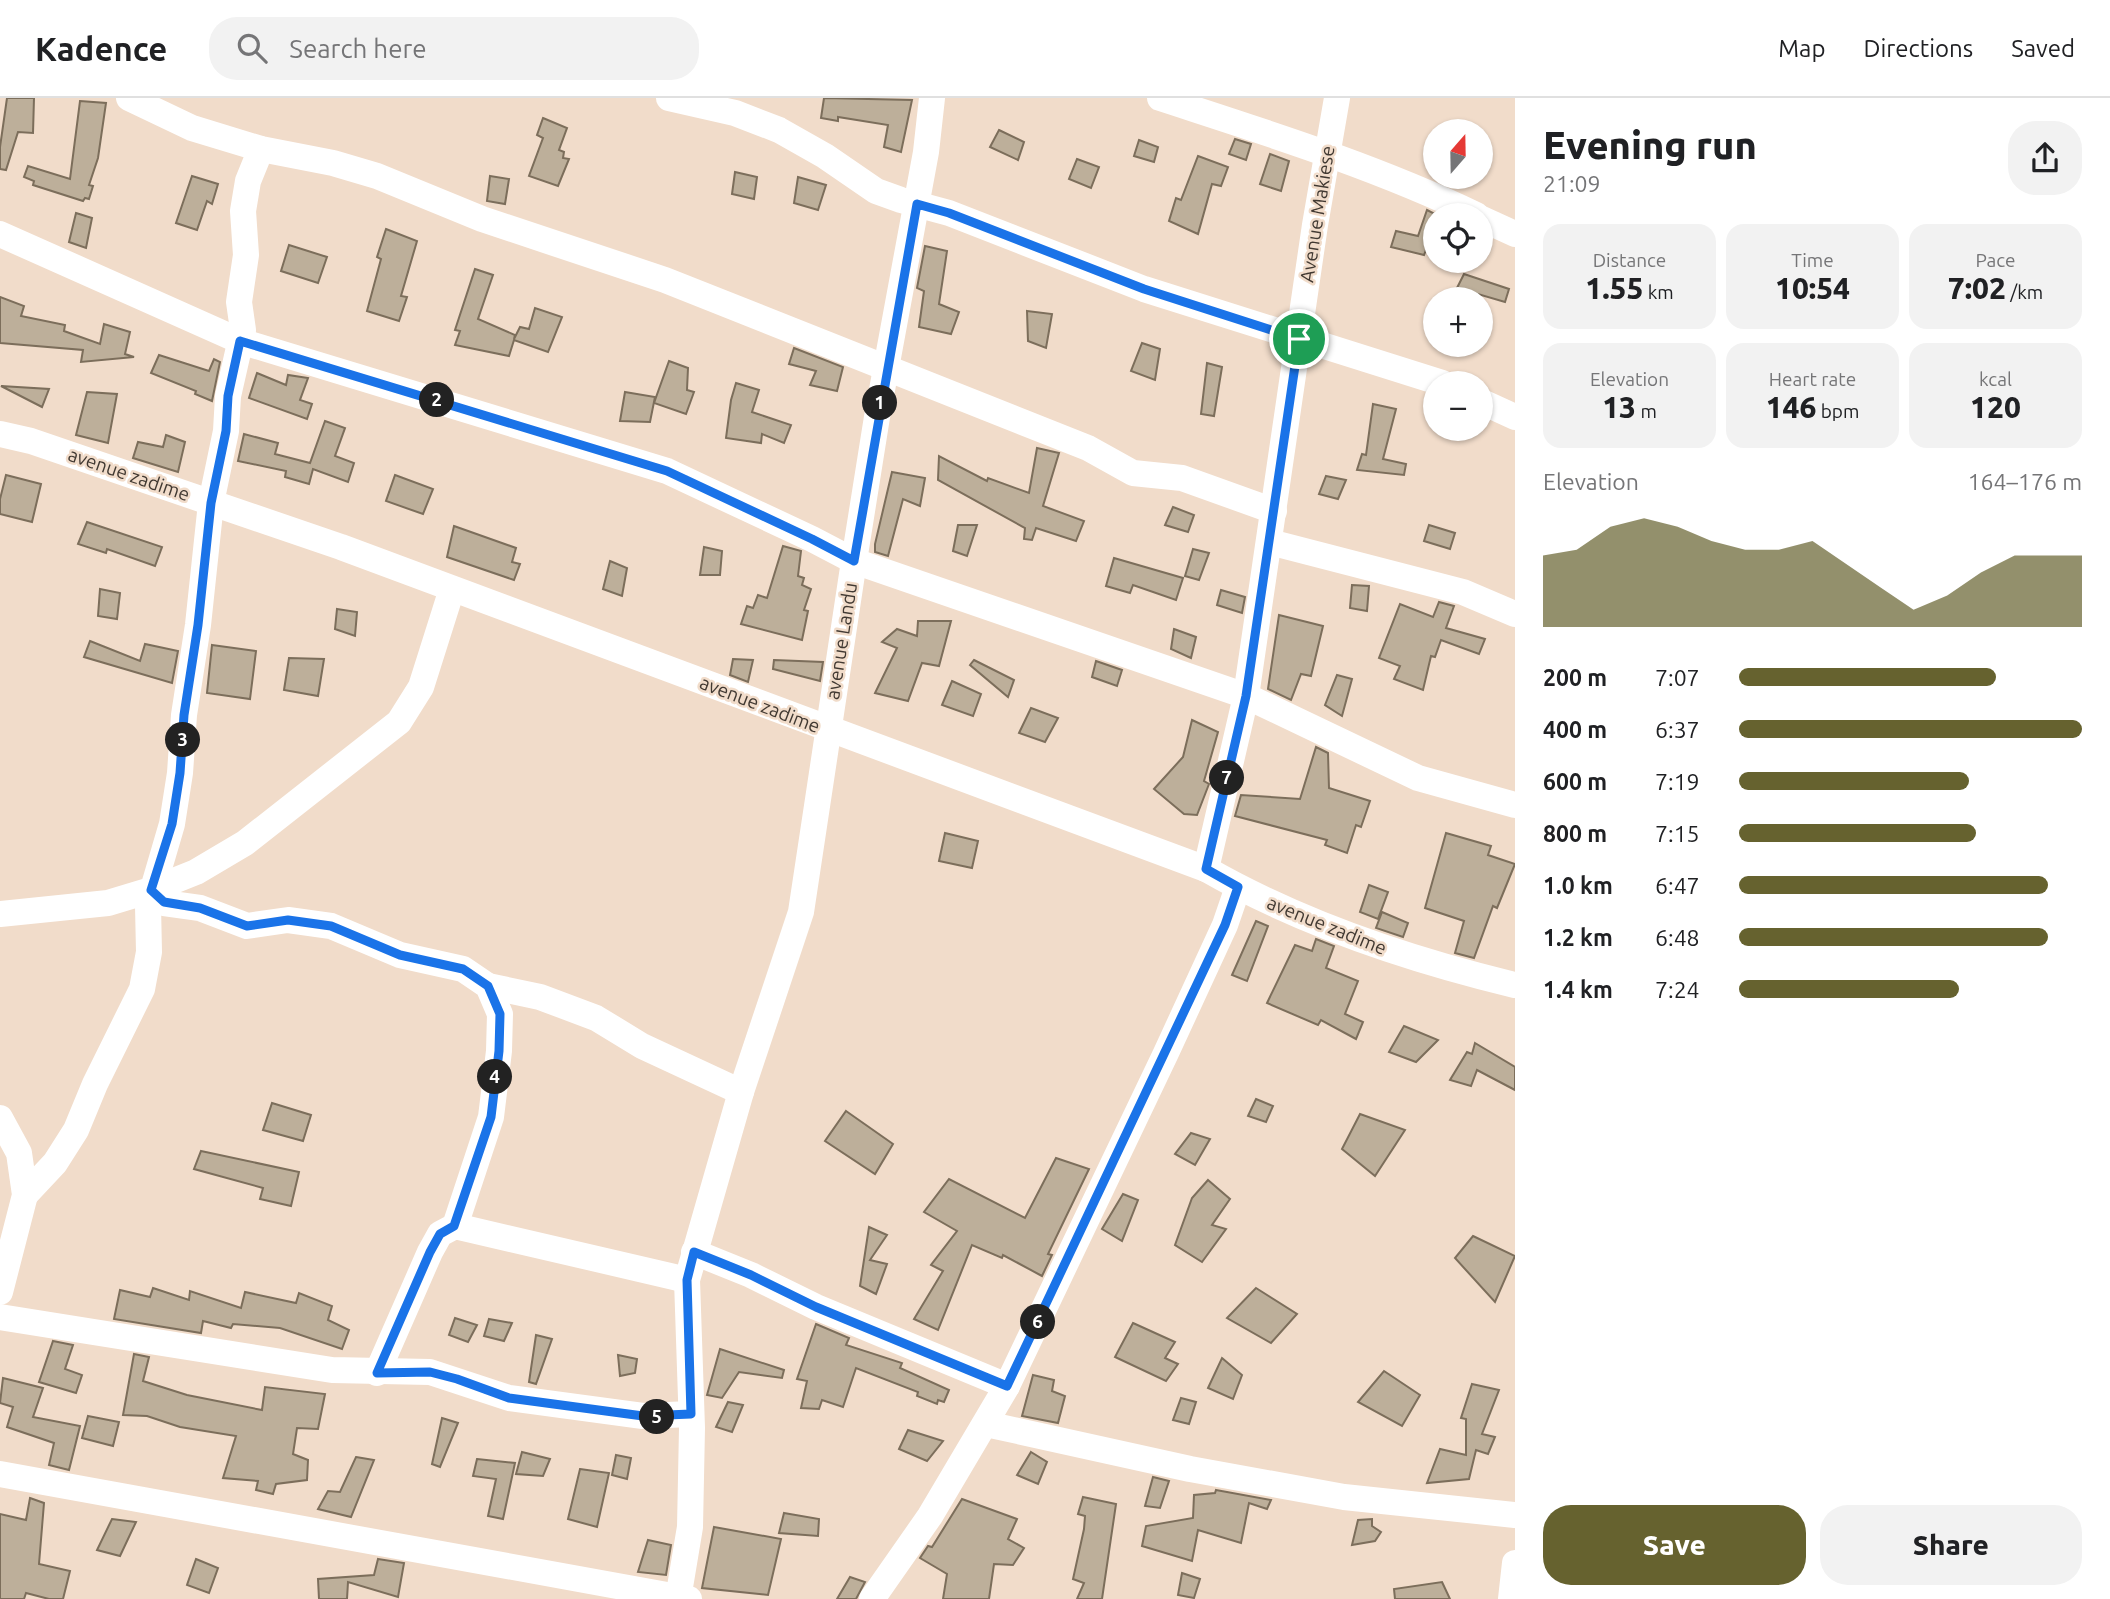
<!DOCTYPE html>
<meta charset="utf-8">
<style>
:root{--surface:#fff;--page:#f2f2f2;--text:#202124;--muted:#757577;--line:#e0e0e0;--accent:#66622f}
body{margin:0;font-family:Ubuntu,sans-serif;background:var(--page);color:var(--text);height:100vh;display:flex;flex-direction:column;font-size:26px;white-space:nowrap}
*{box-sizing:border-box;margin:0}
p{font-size:23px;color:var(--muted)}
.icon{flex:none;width:38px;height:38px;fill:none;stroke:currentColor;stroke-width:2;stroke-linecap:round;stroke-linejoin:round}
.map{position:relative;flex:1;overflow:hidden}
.sheet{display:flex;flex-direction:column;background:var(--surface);width:595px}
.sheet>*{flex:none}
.needle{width:46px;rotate:20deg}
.tools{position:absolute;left:1423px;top:21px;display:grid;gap:14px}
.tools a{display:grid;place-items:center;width:70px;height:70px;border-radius:50%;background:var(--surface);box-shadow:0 2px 5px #0004;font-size:35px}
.pin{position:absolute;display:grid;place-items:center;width:60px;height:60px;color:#fff;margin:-30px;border:4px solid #fff;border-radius:50%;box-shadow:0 2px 7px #0007}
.km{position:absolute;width:35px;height:35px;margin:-18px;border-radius:50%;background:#222;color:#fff;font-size:19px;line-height:35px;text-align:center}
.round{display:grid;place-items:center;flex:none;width:74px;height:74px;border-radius:28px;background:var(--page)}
.overview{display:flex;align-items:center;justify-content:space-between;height:119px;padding:0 28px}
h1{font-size:38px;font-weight:800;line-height:52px}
.figures{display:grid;grid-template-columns:repeat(3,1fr);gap:10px;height:119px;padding:7px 28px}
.figures div{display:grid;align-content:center;border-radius:18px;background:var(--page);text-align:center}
.figures b{font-size:30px;font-weight:800}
.figures small{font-size:19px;font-weight:400}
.figures p{font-size:19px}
.chart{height:196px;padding:14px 28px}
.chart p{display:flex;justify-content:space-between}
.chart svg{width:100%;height:126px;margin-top:7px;fill:var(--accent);opacity:.7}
.cta{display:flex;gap:14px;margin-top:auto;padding:14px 28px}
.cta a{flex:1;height:80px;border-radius:28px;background:var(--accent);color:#fff;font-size:28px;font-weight:800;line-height:80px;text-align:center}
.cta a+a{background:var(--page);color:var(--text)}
ul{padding:0 28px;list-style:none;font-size:23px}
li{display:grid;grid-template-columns:112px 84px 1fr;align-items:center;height:52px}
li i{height:18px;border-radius:9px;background:var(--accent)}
header{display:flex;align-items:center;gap:42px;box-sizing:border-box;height:98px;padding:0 35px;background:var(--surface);border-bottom:2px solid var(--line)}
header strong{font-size:33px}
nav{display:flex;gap:38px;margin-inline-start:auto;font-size:24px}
.search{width:490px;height:63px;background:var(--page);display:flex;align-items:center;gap:18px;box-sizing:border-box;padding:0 24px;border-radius:28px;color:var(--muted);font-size:26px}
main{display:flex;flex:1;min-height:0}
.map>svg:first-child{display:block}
.building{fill:#bdaf9a;stroke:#7c6e5b;stroke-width:2}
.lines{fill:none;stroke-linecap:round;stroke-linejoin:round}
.minor{stroke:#fff;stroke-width:26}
.route-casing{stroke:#fff;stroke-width:14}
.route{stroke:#1a73e8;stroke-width:9}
.labels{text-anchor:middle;stroke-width:5;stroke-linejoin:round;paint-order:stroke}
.street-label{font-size:19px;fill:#413932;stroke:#f1dcca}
</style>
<header>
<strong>Kadence</strong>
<div class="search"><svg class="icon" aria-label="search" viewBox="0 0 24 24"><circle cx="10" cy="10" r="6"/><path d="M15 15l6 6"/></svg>Search here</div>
<nav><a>Map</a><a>Directions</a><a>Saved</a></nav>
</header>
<main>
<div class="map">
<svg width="1515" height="1501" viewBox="0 0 1515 1501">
<rect width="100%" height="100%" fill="#f1dcca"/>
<g class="building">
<path d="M7,0H34L33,35L18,34L6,72L0,71V49Z"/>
<path d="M824,0L912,2L901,54L884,49L888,27L838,19V23L821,20Z"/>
<path d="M80,3L106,5L98,60L89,87L93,88L89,101L85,100L83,103L33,87L34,83L24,79L28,68L70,81Z"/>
<path d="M543,20L567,30L559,52L564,54L563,60L569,61L558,88L529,78L543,40L537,37Z"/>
<path d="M999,32L1024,44L1018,62L990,49Z"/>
<path d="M1235,41L1251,46L1246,62L1229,56Z"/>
<path d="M1139,42L1158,49L1154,64L1134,58Z"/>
<path d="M1270,56L1289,63L1281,93L1260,86Z"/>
<path d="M1198,58L1228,69L1221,88L1212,86L1198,136L1169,123L1176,100L1181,102Z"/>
<path d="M1077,61L1099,69L1091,90L1069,81Z"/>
<path d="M735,74L757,79L754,101L732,96Z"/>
<path d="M192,78L218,86L212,106L207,103L197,132L176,125Z"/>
<path d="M490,78L509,81L505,106L487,103Z"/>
<path d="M798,79L826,87L818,112L794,105Z"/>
<path d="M1427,112L1435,116V155L1426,152L1424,157L1391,149L1396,133L1418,138Z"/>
<path d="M76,115L92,120L86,150L69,144Z"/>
<path d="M386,131L417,143L401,198L407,199L399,223L367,213L381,161L377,159Z"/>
<path d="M289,147L327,159L318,185L281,173Z"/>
<path d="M925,148L947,153L939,206L959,214L951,236L919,229L924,193L917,190Z"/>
<path d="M475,171L493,177L478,221L515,237L514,241L520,229L529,231L535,210L562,219L548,254L514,242L509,258L455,247L460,233L455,232Z"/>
<path d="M1464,176L1509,191L1505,204L1457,190Z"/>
<path d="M0,199L24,208L21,218L65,227L64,233L100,246L104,226L130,234L125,256L134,259L81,264L83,252L0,245Z"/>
<path d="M1027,213L1052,216L1046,250L1028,243Z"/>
<path d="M1142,245L1160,251L1155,282L1131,273Z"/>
<path d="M794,250L843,269L837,293L810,287L816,273L789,266Z"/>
<path d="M159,257L209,273L214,261L220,264L212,303L195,296L196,293L151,275Z"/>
<path d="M669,263L688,270L687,292L694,294L686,316L654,305Z"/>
<path d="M1207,265L1222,269L1214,318L1201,316Z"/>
<path d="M257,275L286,287L288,277L308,280L300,302L312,306L307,321L249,300Z"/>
<path d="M736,285L759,292L752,314L791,327L784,345L762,336L761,345L726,340L731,302Z"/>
<path d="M1,288L49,291L42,309Z"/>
<path d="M87,294L117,296L108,345L76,337Z"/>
<path d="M625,294L655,299L650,324L620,323Z"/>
<path d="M1373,306L1396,311L1383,361L1406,366L1404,377L1357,372L1362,356L1366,357Z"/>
<path d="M325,323L345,330L335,358L354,365L348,384L313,371L309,386L285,379L286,373L238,363L244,336L278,345L275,356L310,365Z"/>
<path d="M166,337L185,344L178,374L133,360L138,344L163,349Z"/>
<path d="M1037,350L1059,355L1043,408L1084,423L1076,443L1036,430L1032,442L1024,441L1025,430L938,382L939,358L987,383L988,380L1029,395Z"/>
<path d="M892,374L925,380L920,408L903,401L888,458L875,454V446Z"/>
<path d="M6,377L41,386L32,424L0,416V401Z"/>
<path d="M395,377L433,391L423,416L386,403Z"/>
<path d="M1326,378L1346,382L1338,401L1319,396Z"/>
<path d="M1173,409L1194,417L1188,434L1165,427Z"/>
<path d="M87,424L162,449L155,468L107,451L106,455L78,446Z"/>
<path d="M958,427H977L967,458L953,453Z"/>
<path d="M1429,427L1455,435L1450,451L1424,443Z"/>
<path d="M454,428L516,450L512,464L520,466L514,482L447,459Z"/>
<path d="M783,448L801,453L798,478L804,480L802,487L811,491L804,512L808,513L802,542L741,526L747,508L753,510L758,497L767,500Z"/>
<path d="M704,449L722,453L720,477H700Z"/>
<path d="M1193,451L1209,455L1199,482L1185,478Z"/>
<path d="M1114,460L1183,480L1176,502L1133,487L1130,495L1106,488Z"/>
<path d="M610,463L627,470L622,498L603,491Z"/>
<path d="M1352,487L1369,488L1367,513L1350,510Z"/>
<path d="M100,491L120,495L117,521L98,518Z"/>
<path d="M1221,492L1245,499L1242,515L1217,507Z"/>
<path d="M1439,504L1454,508L1446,530L1485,541L1479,556L1441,542L1435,559L1431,558L1423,592L1394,581L1400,568L1379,560L1400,506L1433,519Z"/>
<path d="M337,511L357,514L355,538L335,531Z"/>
<path d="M1279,517L1323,528L1311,578L1301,576L1291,602L1268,591Z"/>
<path d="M918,523H951L939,568L922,565L908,603L875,595L897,550L882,544L897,531L917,538Z"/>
<path d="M1174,531L1196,539L1191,560L1171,551Z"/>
<path d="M90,543L140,563L145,546L178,553L172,585L84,559Z"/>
<path d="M212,547L256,553L250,601L207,595Z"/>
<path d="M289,560L324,561L318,598L284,592Z"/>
<path d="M733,561L753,562L748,584L730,577Z"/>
<path d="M774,562L823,564L820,583L773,571Z"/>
<path d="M974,562L1014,582L1008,599L970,567Z"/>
<path d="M1096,563L1122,572L1117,588L1092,579Z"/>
<path d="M1337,577L1352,581L1342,618L1325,607Z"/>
<path d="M952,583L981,596L973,618L942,607Z"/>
<path d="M1031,610L1058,620L1045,644L1019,635Z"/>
<path d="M1192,622L1218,634L1204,683L1209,686L1197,717L1184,716L1154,691L1183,659Z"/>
<path d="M1316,649L1328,655L1329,690L1370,703L1361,729L1356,727L1347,755L1325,747L1327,742L1235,718L1241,697L1300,701Z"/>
<path d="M945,735L978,743L972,770L939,763Z"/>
<path d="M1446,735L1491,748L1488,757L1515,766L1497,810L1493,808L1474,860L1455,855L1464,823L1425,810Z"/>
<path d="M1369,787L1388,794L1378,821L1360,814Z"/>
<path d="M1382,814L1408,825L1403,839L1376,830Z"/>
<path d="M1256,823L1268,828L1247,883L1232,877Z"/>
<path d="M1316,841L1334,848L1326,870L1358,883L1345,916L1363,924L1356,941L1321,922L1318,927L1267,905L1295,847L1312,853Z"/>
<path d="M1404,928L1438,942L1416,964L1389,954Z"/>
<path d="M1475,945L1515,969V992L1477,972L1471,988L1450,982L1467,954L1472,956Z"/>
<path d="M1256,1001L1273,1008L1266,1024L1248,1018Z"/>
<path d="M272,1005L311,1017L303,1043L263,1032Z"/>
<path d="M846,1013L893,1046L875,1076L825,1043Z"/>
<path d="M1360,1016L1405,1032L1375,1078L1342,1051Z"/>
<path d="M1191,1035L1210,1041L1195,1067L1175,1056Z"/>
<path d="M201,1053L299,1074L291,1108L260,1101L263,1090L194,1071Z"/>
<path d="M1056,1060L1089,1071L1048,1156L1052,1157L1042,1178L1003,1157L1002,1160L972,1147L938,1232L914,1221L943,1173L931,1167L957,1133L924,1114L949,1081L1025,1120Z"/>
<path d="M1208,1082L1230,1101L1212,1127L1226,1131L1202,1164L1175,1147L1192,1100Z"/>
<path d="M1123,1096L1138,1102L1122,1143L1102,1131Z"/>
<path d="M869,1129L887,1137L870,1162L887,1166L876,1196L860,1188Z"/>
<path d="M1473,1138L1515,1158L1495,1204L1455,1160Z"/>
<path d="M153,1190L189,1202L190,1193L241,1210L245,1194L296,1205L299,1195L332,1208L328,1222L349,1232L342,1251L280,1230L233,1226L231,1230L203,1223L201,1235L114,1221L120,1192L150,1199Z"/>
<path d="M1256,1190L1297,1216L1271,1245L1227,1220Z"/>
<path d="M455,1220L477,1227L468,1244L449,1237Z"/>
<path d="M489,1221L512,1225L504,1243L484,1238Z"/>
<path d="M1133,1225L1175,1244L1165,1260L1178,1266L1166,1283L1115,1259Z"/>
<path d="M816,1226L849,1240L846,1247L902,1265L900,1270L949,1292L944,1304L938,1302L937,1306L917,1298L918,1294L856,1270L843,1309L822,1302L819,1311L801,1310L807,1283L797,1281Z"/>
<path d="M536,1237L552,1241L536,1286L529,1284Z"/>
<path d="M53,1243L73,1247L65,1271L82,1277L76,1295L39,1284Z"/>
<path d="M720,1251L784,1272L782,1280L739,1274L722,1300L707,1297Z"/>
<path d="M134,1256L149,1259L143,1283L187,1297L262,1312L265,1289L325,1296L318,1331L297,1330L293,1356L308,1362L307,1382L276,1386L273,1396L256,1392L258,1383L223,1380L236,1338L180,1329L147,1318L123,1317Z"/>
<path d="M618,1257L637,1261L635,1275L620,1278Z"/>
<path d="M1222,1260L1242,1277L1233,1301L1208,1290Z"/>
<path d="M1384,1273L1420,1297L1402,1328L1358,1304Z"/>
<path d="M1033,1277L1054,1282L1052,1293L1065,1298L1058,1325L1022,1318Z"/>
<path d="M3,1280L43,1290L33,1319L80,1328L69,1372L49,1367L54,1345L7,1329L13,1309L0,1305Z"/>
<path d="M1472,1286L1499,1292L1482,1336L1495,1339L1488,1356L1476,1352L1469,1381L1427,1385L1440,1351L1466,1357V1321L1461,1320Z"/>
<path d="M1181,1300L1196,1304L1189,1326L1173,1322Z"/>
<path d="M728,1304L743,1307L732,1334L716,1329Z"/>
<path d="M88,1318L119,1324L113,1348L82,1340Z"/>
<path d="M442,1320L458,1325L440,1369L432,1366Z"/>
<path d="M908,1332L943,1343L927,1363L899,1351Z"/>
<path d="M522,1354L550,1361L543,1378L516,1376Z"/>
<path d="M1031,1354L1047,1364L1038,1386L1017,1377Z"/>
<path d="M616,1357L631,1360L627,1381L612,1377Z"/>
<path d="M356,1359L374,1362L351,1419L318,1411L328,1393L340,1394Z"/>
<path d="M477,1361L515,1365L503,1421L488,1418L496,1381L473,1378Z"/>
<path d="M580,1371L609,1375L597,1429L568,1421Z"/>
<path d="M1153,1379L1169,1383L1160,1410L1145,1408Z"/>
<path d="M1216,1392L1271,1402L1267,1411L1249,1405L1241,1445L1198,1432L1192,1463L1142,1448L1146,1428L1193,1420L1194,1397L1215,1395Z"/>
<path d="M1083,1399L1116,1406L1102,1501H1077L1084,1485L1073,1481L1084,1431L1085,1418L1078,1416Z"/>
<path d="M30,1400L44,1405L39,1466L70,1473L63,1501H49L26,1495L24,1501H0V1416L26,1422Z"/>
<path d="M962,1401L1017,1421L1008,1441L1024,1450L1013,1467L994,1466L989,1501H943L947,1476L920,1460L928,1448L932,1449Z"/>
<path d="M784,1415L819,1421L818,1438L779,1435Z"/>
<path d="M112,1421L136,1424L120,1458L97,1452Z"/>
<path d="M1372,1421V1428L1381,1434L1375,1443L1352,1447L1358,1422Z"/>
<path d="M714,1429L781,1441L768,1497L702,1490Z"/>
<path d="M648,1442L671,1447L666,1477L638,1474Z"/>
<path d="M196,1461L218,1470L209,1495L187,1487Z"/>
<path d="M378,1461L404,1465L398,1499L348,1484L347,1501H319L318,1481L374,1477Z"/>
<path d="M1182,1475L1200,1481L1194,1500L1178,1497Z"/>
<path d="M850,1479L865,1484L856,1501H837Z"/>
<path d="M1442,1484L1450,1501H1395L1394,1491Z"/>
</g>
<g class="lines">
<g class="minor">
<path d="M129,0L192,30L261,51L333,65L377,78L482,121L665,182L1088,350L1133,375L1182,380L1274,413"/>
<path d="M669,0L735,15L779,32L825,58L876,93L901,102L949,115L1144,191L1442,285"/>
<path d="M1160,0C1267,35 1374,68 1476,117"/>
<path d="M1480,120L1515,136"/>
<path d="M0,136L240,243L667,373L812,441L854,463L1246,598L1418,680L1515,707"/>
<path d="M1480,303L1515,319"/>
<path d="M0,336L31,343L341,449L1206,771C1302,826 1407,861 1515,887"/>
<path d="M1270,444L1463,494L1515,516"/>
<path d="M1206,771L1246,598L1315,127L1337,0"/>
<path d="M151,792L164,805L200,810L247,828L288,822L331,828L400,857L463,871L488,888L500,916L499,953L491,1019L455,1128"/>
<path d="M0,816L108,805L151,792L196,774L245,745L399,624L421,589L452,491"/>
<path d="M488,888L540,899L596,920L642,948L741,994"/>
<path d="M0,1020L19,1055L25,1097L0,1194"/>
<path d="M25,1097L55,1065L76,1032L95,986L142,891L149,854L148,808L172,726L180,675L184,617L198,527L211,405L226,333L228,298L243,232L239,204L246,157L243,113L248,83L261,51"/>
<path d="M694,1154L751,1177L816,1209L1007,1288"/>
<path d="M0,1219L332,1272L430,1274L509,1300L643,1318L691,1316"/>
<path d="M377,1275L430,1154L440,1136L455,1128L687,1182"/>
<path d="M986,1326L1190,1371L1344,1399L1515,1417"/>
<path d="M0,1376L689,1501"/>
<path d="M678,1501L690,1429L692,1330L687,1182L741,994L801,814L854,463L877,319L926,54L932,0"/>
<path d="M872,1501L930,1418L1007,1288L1166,955L1225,827L1238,789"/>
<path d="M1511,1501L1515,1465"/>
</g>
</g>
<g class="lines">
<defs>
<path id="route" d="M917,106L949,115L1144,191L1299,241L1246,598L1206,771L1238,789L1225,827L1007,1288L816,1209L751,1177L694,1154L687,1182L691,1316L643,1318L509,1300L457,1281L430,1274L377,1275L430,1154L440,1136L454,1128L491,1019L499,953L500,916L488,888L463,871L400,857L331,828L288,822L247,828L200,810L164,804L151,792L172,726L180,675L184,617L198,527L211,405L226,333L228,298L240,243L667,373L812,441L854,463Z"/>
</defs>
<use href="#route" class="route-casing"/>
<use href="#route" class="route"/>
</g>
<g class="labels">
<g class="street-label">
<text transform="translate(1317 116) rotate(-81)" y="7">Avenue Makiese</text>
<text transform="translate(129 376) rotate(19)" y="7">avenue zadime</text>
<text transform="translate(841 543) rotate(-81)" y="7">avenue Landu</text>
<text transform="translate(760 606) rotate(21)" y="7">avenue zadime</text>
<text transform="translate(1327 827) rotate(22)" y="7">avenue zadime</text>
</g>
</g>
</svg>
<div class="tools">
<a><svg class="needle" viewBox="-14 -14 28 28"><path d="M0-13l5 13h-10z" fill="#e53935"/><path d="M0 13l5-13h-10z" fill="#757577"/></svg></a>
<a><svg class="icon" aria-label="locate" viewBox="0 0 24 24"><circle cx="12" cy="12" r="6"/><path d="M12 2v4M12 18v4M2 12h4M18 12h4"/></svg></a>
<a>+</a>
<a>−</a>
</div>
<div class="pin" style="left:1299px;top:241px;background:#1e9e55"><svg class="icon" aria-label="arrive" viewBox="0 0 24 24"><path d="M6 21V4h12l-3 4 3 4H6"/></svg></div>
<b class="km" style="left:880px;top:305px">1</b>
<b class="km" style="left:437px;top:302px">2</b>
<b class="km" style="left:183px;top:642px">3</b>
<b class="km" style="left:495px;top:979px">4</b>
<b class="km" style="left:657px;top:1319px">5</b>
<b class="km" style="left:1038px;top:1224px">6</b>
<b class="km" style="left:1227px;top:680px">7</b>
</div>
<section class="sheet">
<div class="overview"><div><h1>Evening run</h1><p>21:09</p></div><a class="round"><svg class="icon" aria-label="share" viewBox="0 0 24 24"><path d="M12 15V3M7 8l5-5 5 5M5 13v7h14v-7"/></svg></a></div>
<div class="figures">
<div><p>Distance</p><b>1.55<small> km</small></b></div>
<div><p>Time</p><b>10:54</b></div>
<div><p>Pace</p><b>7:02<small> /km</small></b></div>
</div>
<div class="figures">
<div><p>Elevation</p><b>13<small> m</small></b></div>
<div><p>Heart rate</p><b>146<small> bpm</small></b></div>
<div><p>kcal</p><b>120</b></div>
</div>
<div class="chart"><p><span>Elevation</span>164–176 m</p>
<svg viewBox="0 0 160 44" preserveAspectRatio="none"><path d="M0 44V19L10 17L20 9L30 6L40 9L50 14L60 17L70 17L80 14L90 22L100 30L110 38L120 33L130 25L140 19L150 19L160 19V44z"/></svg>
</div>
<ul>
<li><b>200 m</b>7:07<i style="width:75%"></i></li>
<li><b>400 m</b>6:37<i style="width:100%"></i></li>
<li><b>600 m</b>7:19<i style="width:67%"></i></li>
<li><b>800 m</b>7:15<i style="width:69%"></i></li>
<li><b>1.0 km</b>6:47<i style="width:90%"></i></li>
<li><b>1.2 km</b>6:48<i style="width:90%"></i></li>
<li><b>1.4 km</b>7:24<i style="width:64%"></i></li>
</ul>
<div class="cta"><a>Save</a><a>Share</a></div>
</section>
</main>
